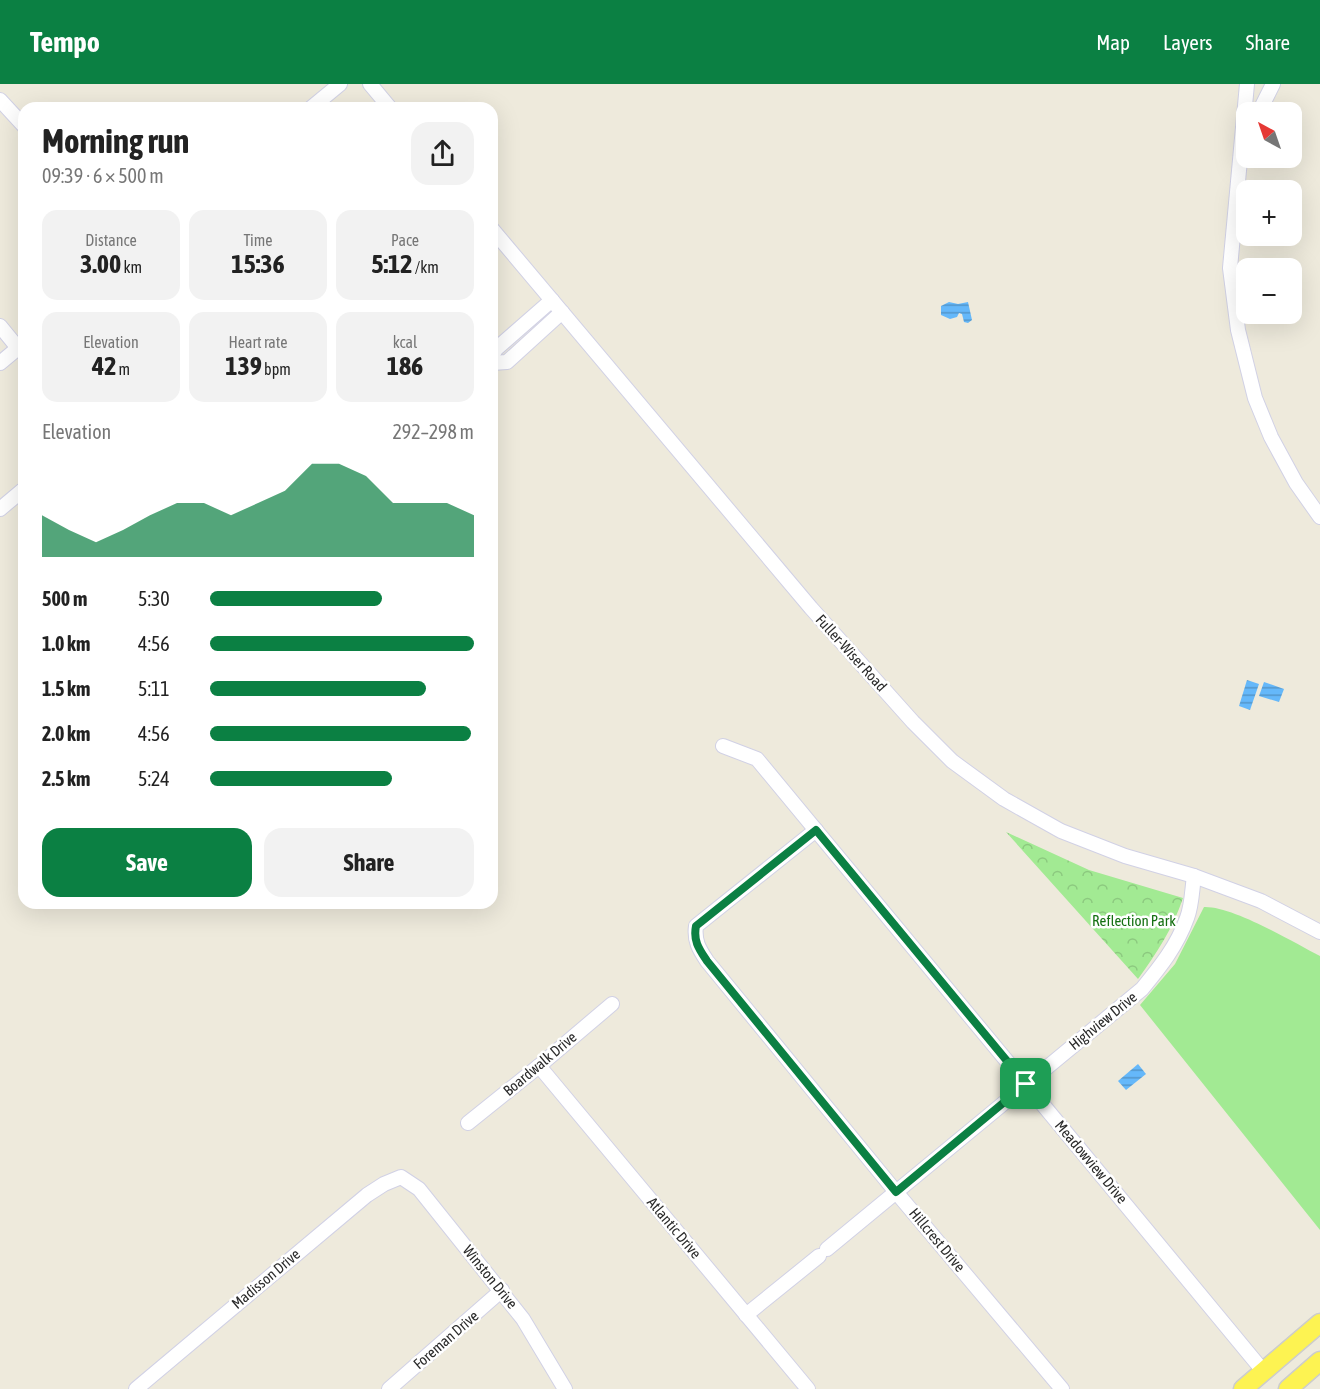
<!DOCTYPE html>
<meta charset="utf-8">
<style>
:root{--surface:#fff;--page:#f2f2f2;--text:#222;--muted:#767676;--accent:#0b8043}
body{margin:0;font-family:"Asap Condensed",sans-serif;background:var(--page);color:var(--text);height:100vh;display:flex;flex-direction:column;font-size:22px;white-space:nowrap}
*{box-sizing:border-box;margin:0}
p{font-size:20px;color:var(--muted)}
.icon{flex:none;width:33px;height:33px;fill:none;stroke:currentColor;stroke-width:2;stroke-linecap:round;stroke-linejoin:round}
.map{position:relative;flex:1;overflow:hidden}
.side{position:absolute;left:18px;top:18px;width:480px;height:807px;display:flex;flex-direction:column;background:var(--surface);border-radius:18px;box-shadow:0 6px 24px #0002}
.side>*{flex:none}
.needle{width:39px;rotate:320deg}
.controls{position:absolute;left:1236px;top:18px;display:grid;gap:12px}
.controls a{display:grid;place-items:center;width:66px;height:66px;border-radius:12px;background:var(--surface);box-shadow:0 6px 24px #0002;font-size:30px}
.pin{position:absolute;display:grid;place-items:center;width:51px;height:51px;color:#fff;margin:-26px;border-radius:12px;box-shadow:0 3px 9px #0006}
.round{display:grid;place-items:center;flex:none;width:63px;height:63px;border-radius:18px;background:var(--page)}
.headline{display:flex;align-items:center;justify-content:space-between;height:102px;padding:0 24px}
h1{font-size:33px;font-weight:700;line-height:45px}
.stats{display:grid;grid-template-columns:repeat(3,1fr);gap:9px;height:102px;padding:6px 24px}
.stats div{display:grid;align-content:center;border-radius:15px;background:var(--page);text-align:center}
.stats b{font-size:26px;font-weight:700}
.stats small{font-size:16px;font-weight:400}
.stats p{font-size:16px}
.chart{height:168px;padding:12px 24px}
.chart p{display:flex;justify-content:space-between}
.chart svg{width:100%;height:108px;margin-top:6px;fill:var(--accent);opacity:.7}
.button{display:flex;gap:12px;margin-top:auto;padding:12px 24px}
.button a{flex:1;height:69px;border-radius:18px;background:var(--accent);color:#fff;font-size:24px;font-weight:700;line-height:69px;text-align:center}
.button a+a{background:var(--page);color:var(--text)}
ul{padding:0 24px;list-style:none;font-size:20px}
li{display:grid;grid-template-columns:96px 72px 1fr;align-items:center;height:45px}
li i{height:15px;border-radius:8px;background:var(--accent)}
header{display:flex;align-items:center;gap:36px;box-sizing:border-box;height:84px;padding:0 30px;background:var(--accent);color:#fff}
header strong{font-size:28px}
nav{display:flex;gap:33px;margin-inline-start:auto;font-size:21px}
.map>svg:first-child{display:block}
.grass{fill:#a2ea93}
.forest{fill:url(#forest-crowns)}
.water{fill:url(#water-rules)}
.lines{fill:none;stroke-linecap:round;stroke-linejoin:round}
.minor-casing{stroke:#d1d1e5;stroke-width:16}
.major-casing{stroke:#ccc;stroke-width:21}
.minor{stroke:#fff;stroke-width:14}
.major{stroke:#fdf352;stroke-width:18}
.route-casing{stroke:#fff;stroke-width:12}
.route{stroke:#0b8043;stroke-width:8}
.labels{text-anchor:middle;stroke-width:5;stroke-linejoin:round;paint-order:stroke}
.street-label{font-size:15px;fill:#2b2b2b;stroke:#fff}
.park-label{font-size:15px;fill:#167013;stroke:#fff}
</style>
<header>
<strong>Tempo</strong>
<nav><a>Map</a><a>Layers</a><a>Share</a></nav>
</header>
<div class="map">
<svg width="1320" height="1305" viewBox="0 0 1320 1305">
<defs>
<pattern id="forest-crowns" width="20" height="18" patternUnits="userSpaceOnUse" patternTransform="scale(1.5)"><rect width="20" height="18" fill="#a2ea93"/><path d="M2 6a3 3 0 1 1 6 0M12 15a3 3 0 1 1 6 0" fill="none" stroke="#8cc97f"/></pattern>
<pattern id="water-rules" width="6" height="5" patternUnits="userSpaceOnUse" patternTransform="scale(1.5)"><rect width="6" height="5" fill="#65b8fa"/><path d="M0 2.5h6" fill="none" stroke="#5396cb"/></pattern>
</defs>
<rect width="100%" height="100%" fill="#eeeadc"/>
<path class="grass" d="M1204,823C1233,822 1293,858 1320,872V1146L1140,921L1175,880Z"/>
<path class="forest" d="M1006,748L1089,786L1183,814C1173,844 1157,869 1138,895Z"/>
<g class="water">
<path d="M949,218L958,220L968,218L972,236L968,239L964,238L962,230L959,229L957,233L950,235L941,231V222Z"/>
<path d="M1247,596L1259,600L1250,626L1239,622Z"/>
<path d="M1264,598L1284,605L1279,618L1259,612Z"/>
<path d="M1138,980L1146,990L1126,1006L1118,997Z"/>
</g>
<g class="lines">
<defs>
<g id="minor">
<path d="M370,0L390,24"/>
<path d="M1247,0L1230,184L1238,246L1255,314L1271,353L1296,399L1320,433"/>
<path d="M0,16L24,42"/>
<path d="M311,24L340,0"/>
<path d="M1259,28L1273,0"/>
<path d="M492,145L811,524L913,638L952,677L1004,715L1061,747L1125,772L1194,792L1261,817L1320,848"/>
<path d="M0,242L18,264"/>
<path d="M492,272L496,265L552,216"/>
<path d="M0,279L24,259"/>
<path d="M492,279L507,278L562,228"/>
<path d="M0,425L24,405"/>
<path d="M723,662L757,675L1264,1288"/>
<path d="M816,746L696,842C694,857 699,865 707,877L896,1108L1062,1305"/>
<path d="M539,982L808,1305"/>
<path d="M468,1039L539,982L612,920"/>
<path d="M827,1165L1142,905C1160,883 1177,862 1187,834C1192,821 1192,806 1194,792"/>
<path d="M746,1231L819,1172"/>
<path d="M136,1305L367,1111L384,1100L401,1093L419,1105L523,1235L565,1305"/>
<path d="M389,1305L502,1206"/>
</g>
<g id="major">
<path d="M1243,1305L1320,1239"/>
<path d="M1288,1305L1320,1277"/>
</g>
</defs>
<use href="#minor" class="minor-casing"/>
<use href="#major" class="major-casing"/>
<use href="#minor" class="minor"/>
<use href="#major" class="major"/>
</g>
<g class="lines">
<defs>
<path id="route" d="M816,746L1026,1000L896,1108L707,877C699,865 693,857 696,842Z"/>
</defs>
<use href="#route" class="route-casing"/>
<use href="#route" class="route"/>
</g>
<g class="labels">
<g class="street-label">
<text transform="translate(851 569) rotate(48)" y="5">Fuller-Wiser Road</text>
<text transform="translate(1103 937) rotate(-39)" y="5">Highview Drive</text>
<text transform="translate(540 980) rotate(-40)" y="5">Boardwalk Drive</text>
<text transform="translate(1091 1078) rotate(50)" y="5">Meadowview Drive</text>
<text transform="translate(674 1144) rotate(50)" y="5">Atlantic Drive</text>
<text transform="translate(937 1156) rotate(50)" y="5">Hillcrest Drive</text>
<text transform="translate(490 1193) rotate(51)" y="5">Winston Drive</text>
<text transform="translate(266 1195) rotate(-40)" y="5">Madisson Drive</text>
<text transform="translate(446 1256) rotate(-41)" y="5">Foreman Drive</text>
</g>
<g class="park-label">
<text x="1134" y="842">Reflection Park</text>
</g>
</g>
</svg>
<div class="controls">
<a><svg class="needle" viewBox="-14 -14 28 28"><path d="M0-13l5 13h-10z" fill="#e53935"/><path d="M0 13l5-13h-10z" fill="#767676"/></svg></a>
<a>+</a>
<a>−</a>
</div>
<div class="pin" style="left:1026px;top:1000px;background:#1e9e55"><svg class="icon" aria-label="arrive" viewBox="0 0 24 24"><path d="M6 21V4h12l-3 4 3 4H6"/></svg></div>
<section class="side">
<div class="headline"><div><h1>Morning run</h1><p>09:39 · 6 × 500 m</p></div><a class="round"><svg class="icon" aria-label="share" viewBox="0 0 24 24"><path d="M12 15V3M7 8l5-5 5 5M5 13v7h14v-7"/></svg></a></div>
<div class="stats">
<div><p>Distance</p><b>3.00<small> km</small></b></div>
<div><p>Time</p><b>15:36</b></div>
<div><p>Pace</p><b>5:12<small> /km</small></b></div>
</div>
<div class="stats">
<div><p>Elevation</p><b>42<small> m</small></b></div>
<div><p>Heart rate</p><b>139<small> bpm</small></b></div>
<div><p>kcal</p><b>186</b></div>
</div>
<div class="chart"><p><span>Elevation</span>292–298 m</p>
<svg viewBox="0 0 160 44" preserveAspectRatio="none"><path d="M0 44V27L10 33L20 38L30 33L40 27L50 22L60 22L70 27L80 22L90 17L100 6L110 6L120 11L130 22L140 22L150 22L160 27V44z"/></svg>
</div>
<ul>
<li><b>500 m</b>5:30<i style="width:65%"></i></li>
<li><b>1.0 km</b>4:56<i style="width:100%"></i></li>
<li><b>1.5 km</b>5:11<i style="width:82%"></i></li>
<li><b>2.0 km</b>4:56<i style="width:99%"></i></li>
<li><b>2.5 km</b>5:24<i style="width:69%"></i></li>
</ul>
<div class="button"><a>Save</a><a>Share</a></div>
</section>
</div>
